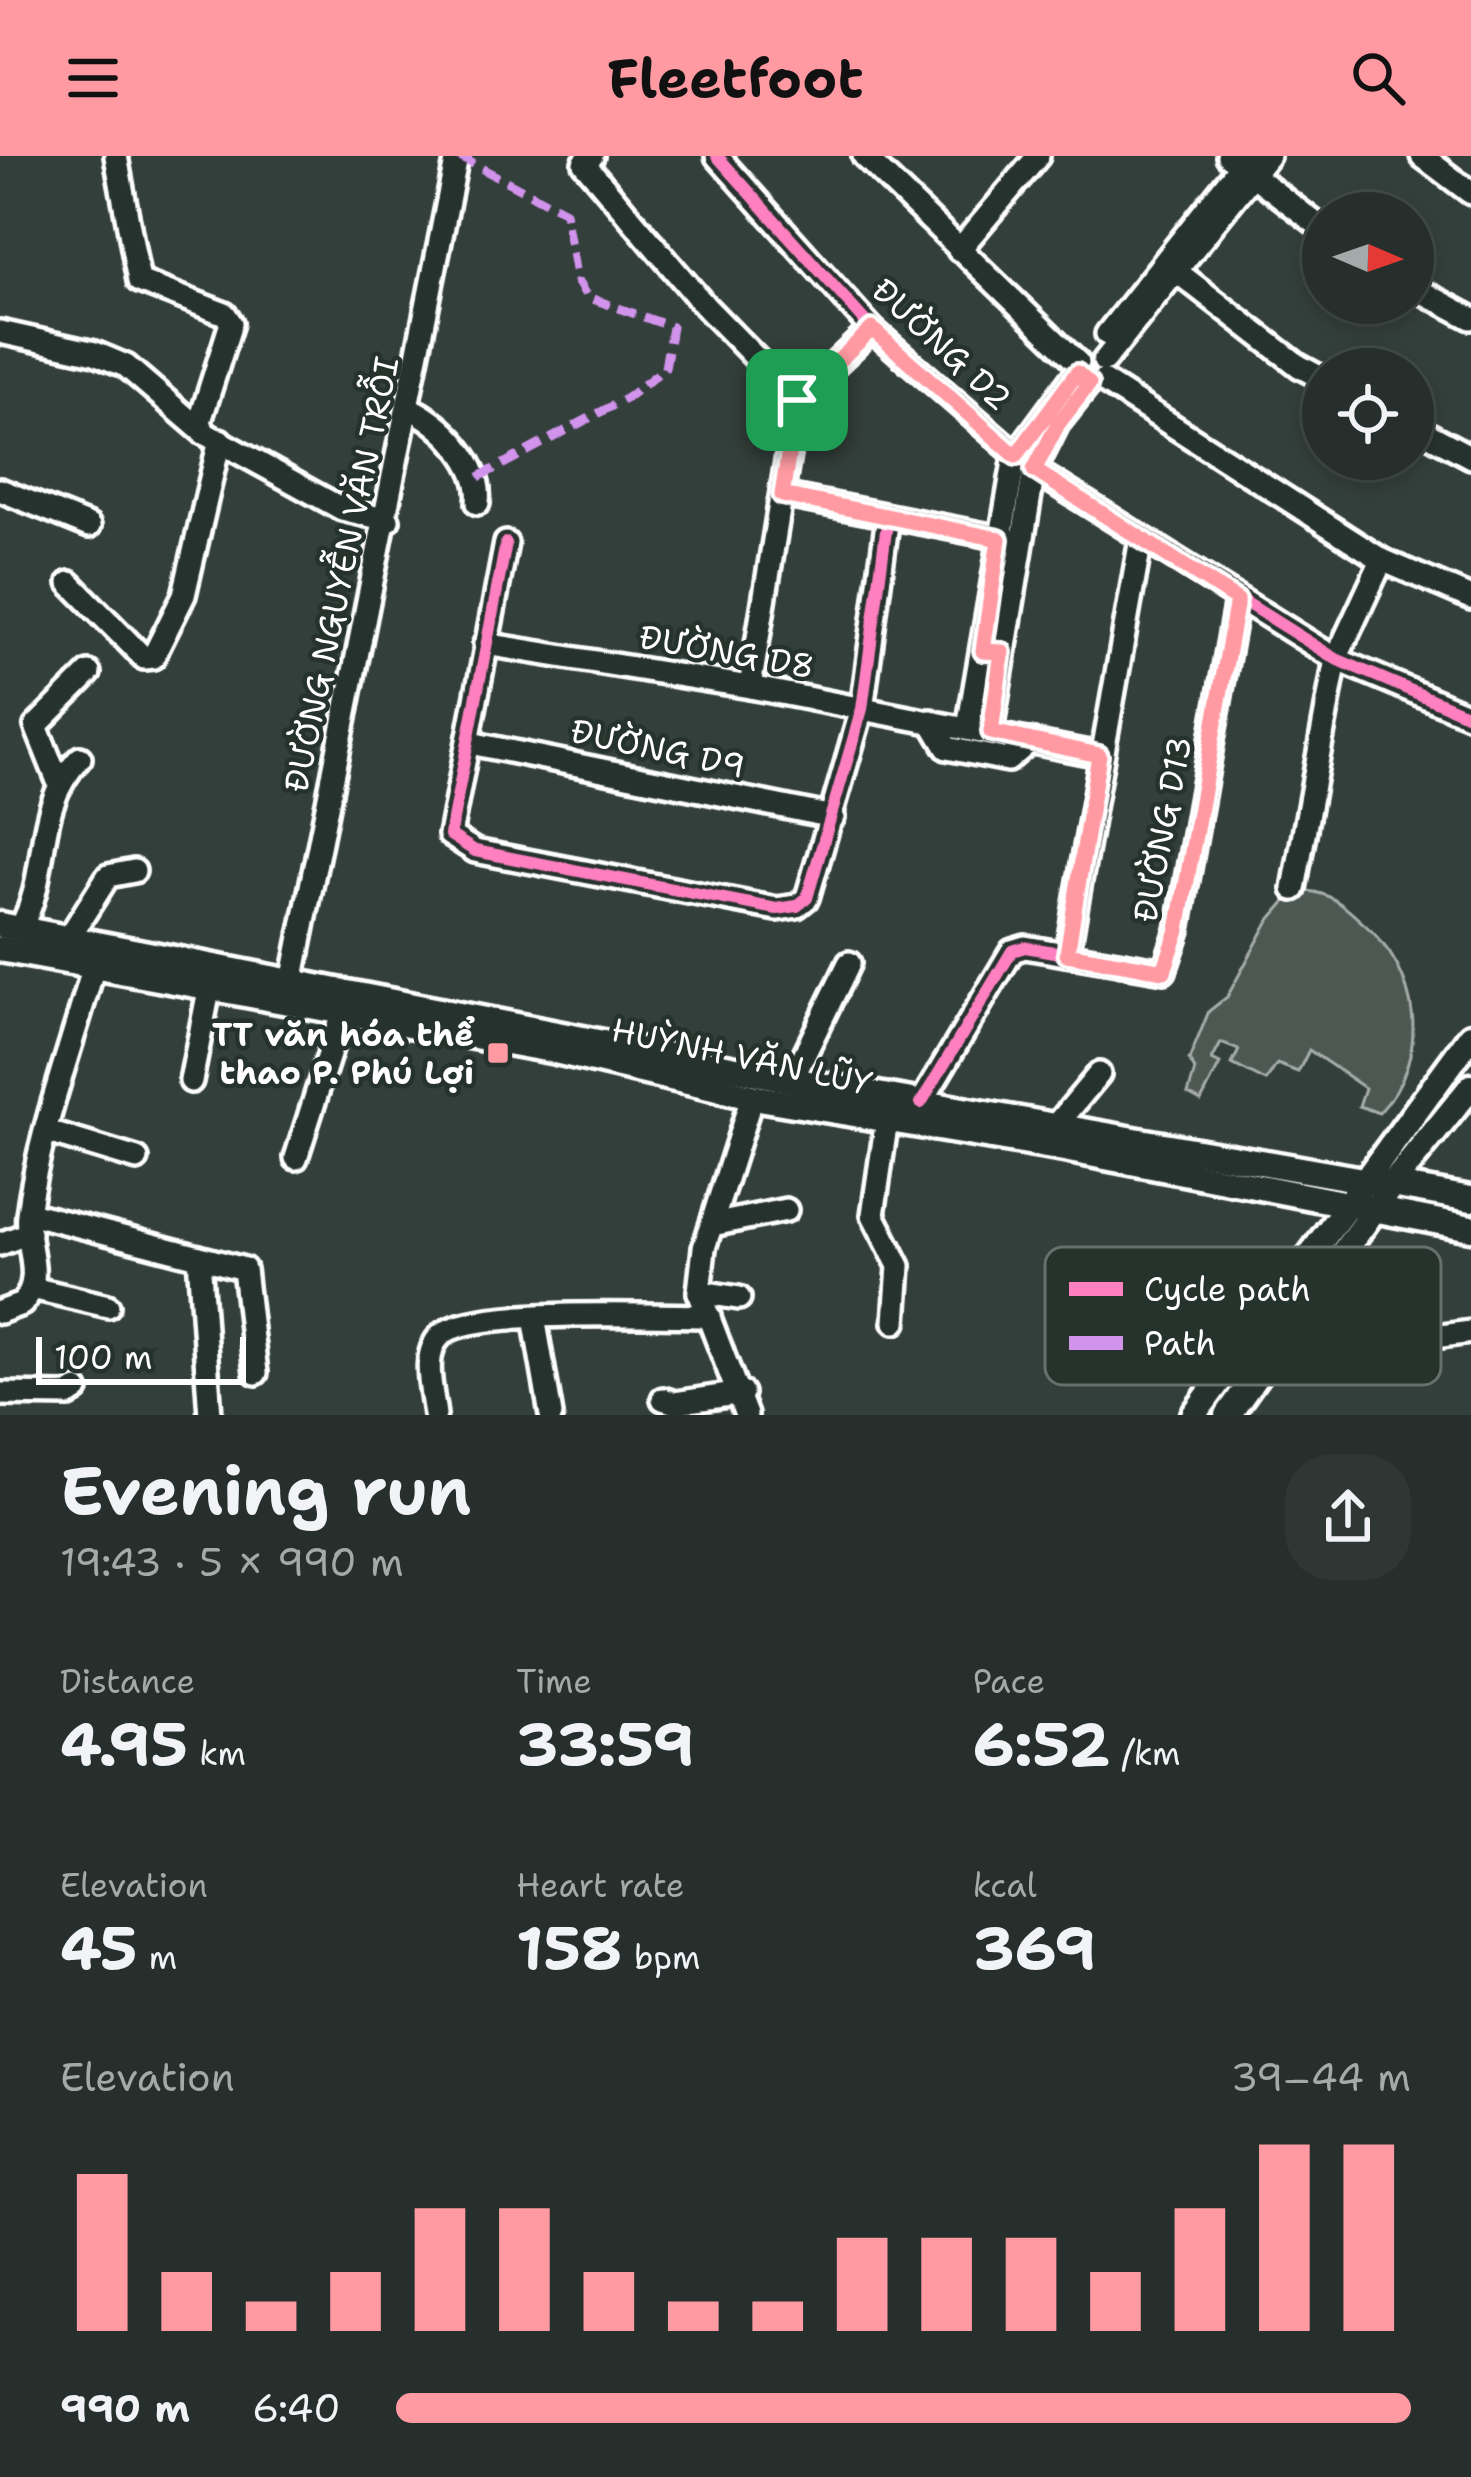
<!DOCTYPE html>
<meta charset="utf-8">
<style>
:root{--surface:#262f2c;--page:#2e3734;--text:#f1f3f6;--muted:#a4a9a9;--line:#424a48;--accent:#ff9aa2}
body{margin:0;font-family:"Shantell Sans",sans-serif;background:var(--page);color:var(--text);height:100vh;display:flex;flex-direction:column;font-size:45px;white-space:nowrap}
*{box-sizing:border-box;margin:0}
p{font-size:39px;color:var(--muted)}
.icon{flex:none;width:66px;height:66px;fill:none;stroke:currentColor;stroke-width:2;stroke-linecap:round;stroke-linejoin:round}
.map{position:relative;height:1259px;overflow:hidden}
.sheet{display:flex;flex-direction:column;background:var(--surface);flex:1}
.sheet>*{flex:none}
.needle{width:78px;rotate:92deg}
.controls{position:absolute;left:1302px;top:36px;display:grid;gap:24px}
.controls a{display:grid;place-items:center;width:132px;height:132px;border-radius:50%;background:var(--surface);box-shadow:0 6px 18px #0003,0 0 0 3px var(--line);font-size:60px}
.scale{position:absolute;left:36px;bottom:30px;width:210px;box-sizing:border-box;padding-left:12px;border:6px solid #fff;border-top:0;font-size:33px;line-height:42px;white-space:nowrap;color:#fff;-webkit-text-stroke:9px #26332d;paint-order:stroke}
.pin{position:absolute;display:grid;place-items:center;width:102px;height:102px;color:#fff;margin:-51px;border-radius:24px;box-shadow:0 6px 18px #0006}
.round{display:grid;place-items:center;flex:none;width:126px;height:126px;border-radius:48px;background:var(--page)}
.headline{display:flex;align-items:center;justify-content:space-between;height:204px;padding:0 60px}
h1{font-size:66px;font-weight:700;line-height:90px}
.figures{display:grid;grid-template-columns:repeat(3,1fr);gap:18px;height:204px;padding:12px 60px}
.figures div{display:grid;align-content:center}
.figures b{font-size:60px;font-weight:700}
.figures small{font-size:33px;font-weight:400}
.figures p{font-size:33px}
.chart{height:336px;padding:24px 60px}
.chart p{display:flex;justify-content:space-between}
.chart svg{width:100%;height:216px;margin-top:12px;stroke:var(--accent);stroke-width:6}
ul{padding:0 60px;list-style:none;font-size:39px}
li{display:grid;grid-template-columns:192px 144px 1fr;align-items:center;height:90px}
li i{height:30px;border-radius:15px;background:var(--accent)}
header{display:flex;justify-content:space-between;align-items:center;height:156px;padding:0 60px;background:var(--accent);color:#111;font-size:54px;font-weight:700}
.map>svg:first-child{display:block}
.green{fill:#4d5853;stroke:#a6aca9;stroke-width:3}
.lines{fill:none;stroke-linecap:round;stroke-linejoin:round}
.minor-casing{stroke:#fff;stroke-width:30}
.major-casing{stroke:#fff;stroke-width:33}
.minor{stroke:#26332d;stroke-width:21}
.major{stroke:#26332d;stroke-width:24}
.quiet{stroke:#d193ec;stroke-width:9;stroke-dasharray:18 9;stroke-linecap:butt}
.cycleway-casing{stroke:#26332d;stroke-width:20}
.cycleway{stroke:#ff80c0;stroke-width:12}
.route-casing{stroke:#fff;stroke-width:24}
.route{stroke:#ff9aa2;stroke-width:15}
.poi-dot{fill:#ff9aa2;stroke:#26332d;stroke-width:4.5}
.labels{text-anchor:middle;stroke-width:9;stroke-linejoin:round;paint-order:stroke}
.street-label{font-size:33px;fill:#fff;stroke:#26332d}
.poi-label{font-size:33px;font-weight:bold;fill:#fff;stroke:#26332d;text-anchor:end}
.key{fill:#26332d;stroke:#67706c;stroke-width:3}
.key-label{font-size:33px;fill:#fff}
</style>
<header><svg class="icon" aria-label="menu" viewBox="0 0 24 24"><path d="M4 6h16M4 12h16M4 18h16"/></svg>Fleetfoot<svg class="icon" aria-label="search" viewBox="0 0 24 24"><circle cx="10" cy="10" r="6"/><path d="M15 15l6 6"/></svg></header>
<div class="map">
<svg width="1471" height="1259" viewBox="0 0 1471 1259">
<rect width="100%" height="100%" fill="#333f3a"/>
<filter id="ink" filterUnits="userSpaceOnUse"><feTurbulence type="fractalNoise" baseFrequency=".00833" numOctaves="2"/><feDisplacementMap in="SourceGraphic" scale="24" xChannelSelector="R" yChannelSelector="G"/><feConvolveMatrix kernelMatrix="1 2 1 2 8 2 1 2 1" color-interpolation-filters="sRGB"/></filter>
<g filter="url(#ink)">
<path class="green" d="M1308,735C1333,738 1344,750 1363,767C1419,815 1433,899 1379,957L1359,950L1365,932L1309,894L1298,916L1277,908L1266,925L1232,908L1239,894L1221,887L1212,904L1220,908L1201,945L1188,938L1195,914L1189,904L1209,855L1227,841L1268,766L1286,745Z"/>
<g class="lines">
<defs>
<g id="minor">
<path d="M116,0L139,125L225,158L231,167L200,265L204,277"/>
<path d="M592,0L584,7L705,150L797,244"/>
<path d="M717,0L872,173L1034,314L1336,503L1471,560"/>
<path d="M864,0L1078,207"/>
<path d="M1228,0L1323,73"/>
<path d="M1422,0L1471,37"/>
<path d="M959,94L1038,0"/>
<path d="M1176,115L1299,210L1323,223"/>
<path d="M1413,131L1471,162"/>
<path d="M0,176L95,197L126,210L204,277L342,353L388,364"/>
<path d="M1107,178L1248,0"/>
<path d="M1104,205L1268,0"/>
<path d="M1103,225L1382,404L1471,442"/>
<path d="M409,252C441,266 483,308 478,347"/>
<path d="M1413,270L1471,301"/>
<path d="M0,334L89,370"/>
<path d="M782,339L1011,384"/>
<path d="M506,387L450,679L475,695L777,753L797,750L807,742L862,553L888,360"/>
<path d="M70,427L144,502L153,501L184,439L220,284"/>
<path d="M485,488L750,531L1099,599"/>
<path d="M750,531L797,244L872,173"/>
<path d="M931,565L947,592L1008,604L1030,585"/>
<path d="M968,572L1015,300L1077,216"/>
<path d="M991,576L1034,314L1057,268L1089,228"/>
<path d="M470,587L833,661"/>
<path d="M58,625L36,570L89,517"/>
<path d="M1294,733L1336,503L1382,404"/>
<path d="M20,773C53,714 30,655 80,602"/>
<path d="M68,783L108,720L134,715"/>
<path d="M1067,798L1141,383"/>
<path d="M289,841L457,0"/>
<path d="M792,924L849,807"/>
<path d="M191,925L209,834"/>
<path d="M921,947L1012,795L1025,791L1164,815L1178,774L1237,444"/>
<path d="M887,963L873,1059L899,1110L895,1166"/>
<path d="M1055,971L1099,918"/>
<path d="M48,976L137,1003"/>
<path d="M296,1002L342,858"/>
<path d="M29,1057L199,1101L210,1259"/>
<path d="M712,1069L786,1054"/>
<path d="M0,1088L29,1077"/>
<path d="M199,1101L244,1113L256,1217"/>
<path d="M32,1132L108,1150"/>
<path d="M699,1136L739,1142"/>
<path d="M0,1156L22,1148C46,1120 24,1090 28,1058C39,976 71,893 93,813"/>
<path d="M534,1161L551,1259"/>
<path d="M1332,1210L1361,1191L1471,1176"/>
<path d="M0,1238L69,1239L77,1234"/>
<path d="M663,1243L675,1247L742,1237"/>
<path d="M435,1259C432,1234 421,1198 441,1179C470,1151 662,1160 709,1160"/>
<path d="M746,1259L699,1136L704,1092L752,941"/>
</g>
<g id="major">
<path d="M0,769L792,924L1471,1043"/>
<path d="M0,793L551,894L752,941L1064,993L1471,1072"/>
<path d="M1194,1259L1471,880"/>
<path d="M1228,1259L1390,1031L1471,931"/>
</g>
</defs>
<use href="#minor" class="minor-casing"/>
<use href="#major" class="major-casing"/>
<use href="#minor" class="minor"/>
<use href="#major" class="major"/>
<path class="quiet" d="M458,0L565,56L577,125L587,141L672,171L665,212L627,242L477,322"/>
<defs>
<g id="cycleway">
<path d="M717,0L872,173L1034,314L1336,503L1471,560"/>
<path d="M506,387L450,679L475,695L777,753L797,750L807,742L862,553L888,360"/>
<path d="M921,947L1012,795L1025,791L1164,815L1178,774L1237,444"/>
</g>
</defs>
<use href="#cycleway" class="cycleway-casing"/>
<use href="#cycleway" class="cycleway"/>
</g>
</g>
<g class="lines" filter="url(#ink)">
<defs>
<path id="route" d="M872,173L1016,300L1077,217L1089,228L1058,268L1034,314L1237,444L1178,774L1164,815L1067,798L1099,599L991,576L1002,496L983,495L999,383L782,339L797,244Z"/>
</defs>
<use href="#route" class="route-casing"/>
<use href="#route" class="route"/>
</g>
<rect class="poi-dot" x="486" y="885" width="24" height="24" rx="6"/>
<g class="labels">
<g class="street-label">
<text transform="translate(942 188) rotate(43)" y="12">ĐƯỜNG D2</text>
<text transform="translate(341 418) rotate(-78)" y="12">ĐƯỜNG NGUYỄN VĂN TRỖI</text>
<text transform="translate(727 495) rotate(10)" y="12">ĐƯỜNG D8</text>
<text transform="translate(658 592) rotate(12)" y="12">ĐƯỜNG D9</text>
<text transform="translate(1162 673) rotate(-79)" y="12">ĐƯỜNG D13</text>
<text transform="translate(742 900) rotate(12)" y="12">HUỲNH VĂN LŨY</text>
</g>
<g class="poi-label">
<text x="474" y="890">TT văn hóa thể<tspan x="474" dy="38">thao P. Phú Lợi</tspan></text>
</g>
</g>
<rect x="1045" y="1091" width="396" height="138" rx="18" class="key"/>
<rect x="1069" y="1126" width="54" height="14" fill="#ff80c0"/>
<rect x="1069" y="1180" width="54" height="14" fill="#d193ec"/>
<g class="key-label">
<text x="1144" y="1145">Cycle path</text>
<text x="1144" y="1199">Path</text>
</g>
</svg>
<div class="controls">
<a><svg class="needle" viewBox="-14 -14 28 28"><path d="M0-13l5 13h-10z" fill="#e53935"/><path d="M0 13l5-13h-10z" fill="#a4a9a9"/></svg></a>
<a><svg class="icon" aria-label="locate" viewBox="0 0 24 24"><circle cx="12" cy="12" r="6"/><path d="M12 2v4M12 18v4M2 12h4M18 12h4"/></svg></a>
</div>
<div class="scale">100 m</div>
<div class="pin" style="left:797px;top:244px;background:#1e9e55"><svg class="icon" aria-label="arrive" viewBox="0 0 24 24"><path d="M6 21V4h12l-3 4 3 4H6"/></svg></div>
</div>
<section class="sheet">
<div class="headline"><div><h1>Evening run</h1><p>19:43 · 5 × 990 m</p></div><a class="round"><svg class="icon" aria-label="share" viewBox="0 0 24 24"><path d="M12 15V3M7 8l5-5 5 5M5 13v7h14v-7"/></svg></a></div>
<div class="figures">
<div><p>Distance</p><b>4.95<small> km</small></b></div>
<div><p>Time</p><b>33:59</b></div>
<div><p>Pace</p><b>6:52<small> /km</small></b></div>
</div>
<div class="figures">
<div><p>Elevation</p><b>45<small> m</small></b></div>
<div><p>Heart rate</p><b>158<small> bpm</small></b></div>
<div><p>kcal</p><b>369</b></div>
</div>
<div class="chart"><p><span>Elevation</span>39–44 m</p>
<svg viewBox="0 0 160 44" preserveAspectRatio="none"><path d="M5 44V12M15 44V32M25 44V38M35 44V32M45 44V19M55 44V19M65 44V32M75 44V38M85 44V38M95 44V25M105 44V25M115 44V25M125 44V32M135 44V19M145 44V6M155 44V6"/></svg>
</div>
<ul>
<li><b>990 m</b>6:40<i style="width:100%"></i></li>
</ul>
</section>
